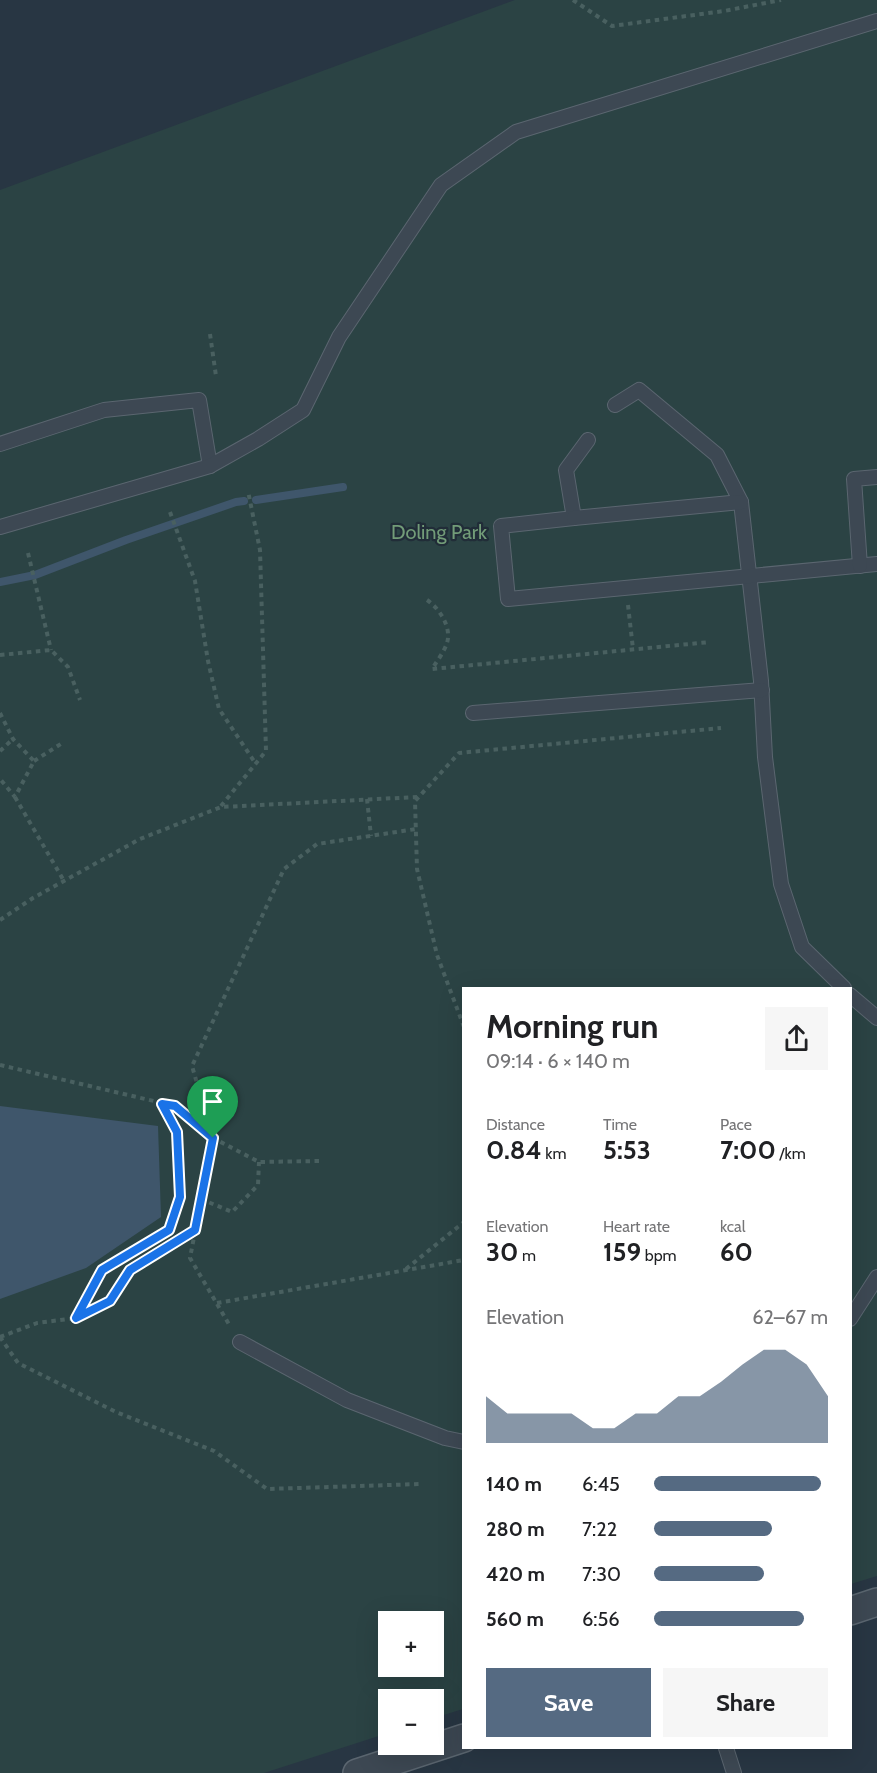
<!DOCTYPE html>
<meta charset="utf-8">
<style>
:root{--surface:#fff;--page:#f6f6f6;--text:#202124;--muted:#757577;--accent:#556a82}
body{margin:0;font-family:Cabin,sans-serif;background:var(--page);color:var(--text);height:100vh;display:flex;flex-direction:column;font-size:22px;white-space:nowrap}
*{box-sizing:border-box;margin:0}
p{font-size:20px;color:var(--muted)}
.icon{flex:none;width:33px;height:33px;fill:none;stroke:currentColor;stroke-width:2;stroke-linecap:round;stroke-linejoin:round}
.map{position:relative;flex:1;overflow:hidden}
.sheet{position:absolute;left:462px;top:987px;width:390px;height:762px;display:flex;flex-direction:column;background:var(--surface);border-radius:0px;box-shadow:0 6px 24px #0002}
.sheet>*{flex:none}
.controls{position:absolute;left:378px;top:1611px;display:grid;gap:12px}
.controls a{display:grid;place-items:center;width:66px;height:66px;border-radius:0px;background:var(--surface);box-shadow:0 6px 24px #0002;font-size:30px}
.pin{position:absolute;display:grid;place-items:center;width:51px;height:51px;color:#fff;margin:-62px -26px;border-radius:50% 50% 50% 0;rotate:-45deg;box-shadow:0 0 6px #0007}
.pin .icon{rotate:45deg}
.round{display:grid;place-items:center;flex:none;width:63px;height:63px;border-radius:0px;background:var(--page)}
.head{display:flex;align-items:center;justify-content:space-between;height:102px;padding:0 24px}
h1{font-size:33px;font-weight:800;line-height:45px}
.stats{display:grid;grid-template-columns:repeat(3,1fr);gap:9px;height:102px;padding:6px 24px}
.stats div{display:grid;align-content:center}
.stats b{font-size:26px;font-weight:800}
.stats small{font-size:16px;font-weight:400}
.stats p{font-size:16px}
.chart{height:168px;padding:12px 24px}
.chart p{display:flex;justify-content:space-between}
.chart svg{width:100%;height:108px;margin-top:6px;fill:var(--accent);opacity:.7}
.cta{display:flex;gap:12px;margin-top:auto;padding:12px 24px}
.cta a{flex:1;height:69px;border-radius:0px;background:var(--accent);color:#fff;font-size:24px;font-weight:800;line-height:69px;text-align:center}
.cta a+a{background:var(--page);color:var(--text)}
ul{padding:0 24px;list-style:none;font-size:20px}
li{display:grid;grid-template-columns:96px 72px 1fr;align-items:center;height:45px}
li i{height:15px;border-radius:8px;background:var(--accent)}
.map>svg:first-child{display:block}
.green{fill:#2b4344;fill-rule:evenodd}
.water{fill:#3f566b}
.lines{fill:none;stroke-linecap:round;stroke-linejoin:round}
.stream{stroke:#3f566b;stroke-width:8}
.lane-casing{stroke:#5b6670;stroke-width:16}
.street-casing{stroke:#5b6670;stroke-width:30}
.path{stroke:#496060;stroke-width:4;stroke-dasharray:4.5 4.5;stroke-linecap:butt}
.lane{stroke:#3d4853;stroke-width:14}
.street{stroke:#3d4853;stroke-width:27}
.route-casing{stroke:#fff;stroke-width:12}
.route{stroke:#1a73e8;stroke-width:8}
.labels{text-anchor:middle;stroke-width:4.5;stroke-linejoin:round;paint-order:stroke}
.park-label{font-size:20px;fill:#729c78;stroke:#212d38}
</style>
<div class="map">
<svg width="877" height="1773" viewBox="0 0 877 1773">
<rect width="100%" height="100%" fill="#283643"/>
<path class="green" d="M515,0H877V1576L851,1584L850,988H464L463,1709L434,1718V1700H388V1733L264,1773H0V190ZM388,1622H434V1666H388Z"/>
<path class="water" d="M0,1106L158,1126L161,1217L86,1268L0,1299Z"/>
<g class="lines">
<g class="stream">
<path d="M256,500L343,487"/>
<path d="M0,582L35,575L126,540L236,502L244,501"/>
</g>
<defs>
<g id="lane">
<path d="M615,405L639,390L717,455L741,502L761,681L765,757L781,884L802,947L844,988"/>
<path d="M588,440L566,470L574,518L501,526L508,599L877,564"/>
<path d="M0,444L104,410L199,400L210,466"/>
<path d="M574,518L741,502"/>
<path d="M0,527L210,466L258,439L303,410L339,337L441,185L516,132L877,21"/>
<path d="M860,566L854,479L877,477"/>
<path d="M473,713L762,690"/>
<path d="M850,995L877,1018"/>
<path d="M850,1319L877,1277"/>
<path d="M240,1342L347,1400L445,1438L464,1442"/>
<path d="M726,1748L734,1773"/>
</g>
<g id="street">
<path d="M850,1611L877,1602"/>
<path d="M357,1773L464,1738"/>
</g>
</defs>
<use href="#lane" class="lane-casing"/>
<use href="#street" class="street-casing"/>
<g class="path">
<path d="M573,0L612,26L724,11L781,0"/>
<path d="M210,334L216,376"/>
<path d="M170,512L195,581L208,661L219,709L256,764"/>
<path d="M28,553L51,650"/>
<path d="M427,600C439,608 452,627 447,643C444,652 437,661 432,669L710,642"/>
<path d="M628,605L633,649"/>
<path d="M0,655L51,650L68,667L80,700"/>
<path d="M0,713L13,739L34,761L15,797L0,779"/>
<path d="M0,751L13,739"/>
<path d="M34,761L64,742"/>
<path d="M15,797L64,881"/>
<path d="M367,799L371,836"/>
<path d="M221,806L266,751L260,550L248,491"/>
<path d="M0,920L33,898L140,839L221,807L417,797"/>
<path d="M464,1027L437,955L417,869L415,801L459,753L721,728"/>
<path d="M0,1065L175,1106L213,1138L190,1258L230,1326"/>
<path d="M319,1161L259,1162L213,1138L192,1066L284,869L317,844L416,829"/>
<path d="M201,1199L232,1212L258,1185L259,1162"/>
<path d="M406,1269L464,1222"/>
<path d="M217,1303L464,1260"/>
<path d="M76,1318L102,1270L169,1230L180,1197L177,1132L163,1104"/>
<path d="M0,1337L18,1363L116,1412L214,1451L267,1489L421,1484"/>
<path d="M0,1337L37,1323L76,1318L110,1301L130,1270L195,1230"/>
</g>
<use href="#lane" class="lane"/>
<use href="#street" class="street"/>
</g>
<g class="lines">
<defs>
<path id="route" d="M162,1104L175,1106L213,1138L195,1230L130,1270L110,1301L76,1318L102,1270L169,1230L180,1197L177,1132Z"/>
</defs>
<use href="#route" class="route-casing"/>
<use href="#route" class="route"/>
</g>
<g class="labels">
<g class="park-label">
<text x="439" y="539">Doling Park</text>
</g>
</g>
</svg>
<div class="controls">
<a>+</a>
<a>−</a>
</div>
<div class="pin" style="left:213px;top:1138px;background:#1e9e55"><svg class="icon" aria-label="arrive" viewBox="0 0 24 24"><path d="M6 21V4h12l-3 4 3 4H6"/></svg></div>
<section class="sheet">
<div class="head"><div><h1>Morning run</h1><p>09:14 · 6 × 140 m</p></div><a class="round"><svg class="icon" aria-label="share" viewBox="0 0 24 24"><path d="M12 15V3M7 8l5-5 5 5M5 13v7h14v-7"/></svg></a></div>
<div class="stats">
<div><p>Distance</p><b>0.84<small> km</small></b></div>
<div><p>Time</p><b>5:53</b></div>
<div><p>Pace</p><b>7:00<small> /km</small></b></div>
</div>
<div class="stats">
<div><p>Elevation</p><b>30<small> m</small></b></div>
<div><p>Heart rate</p><b>159<small> bpm</small></b></div>
<div><p>kcal</p><b>60</b></div>
</div>
<div class="chart"><p><span>Elevation</span>62–67 m</p>
<svg viewBox="0 0 160 44" preserveAspectRatio="none"><path d="M0 44V25L10 32L20 32L30 32L40 32L50 38L60 38L70 32L80 32L90 25L100 25L110 19L120 12L130 6L140 6L150 12L160 25V44z"/></svg>
</div>
<ul>
<li><b>140 m</b>6:45<i style="width:96%"></i></li>
<li><b>280 m</b>7:22<i style="width:68%"></i></li>
<li><b>420 m</b>7:30<i style="width:63%"></i></li>
<li><b>560 m</b>6:56<i style="width:86%"></i></li>
</ul>
<div class="cta"><a>Save</a><a>Share</a></div>
</section>
</div>
